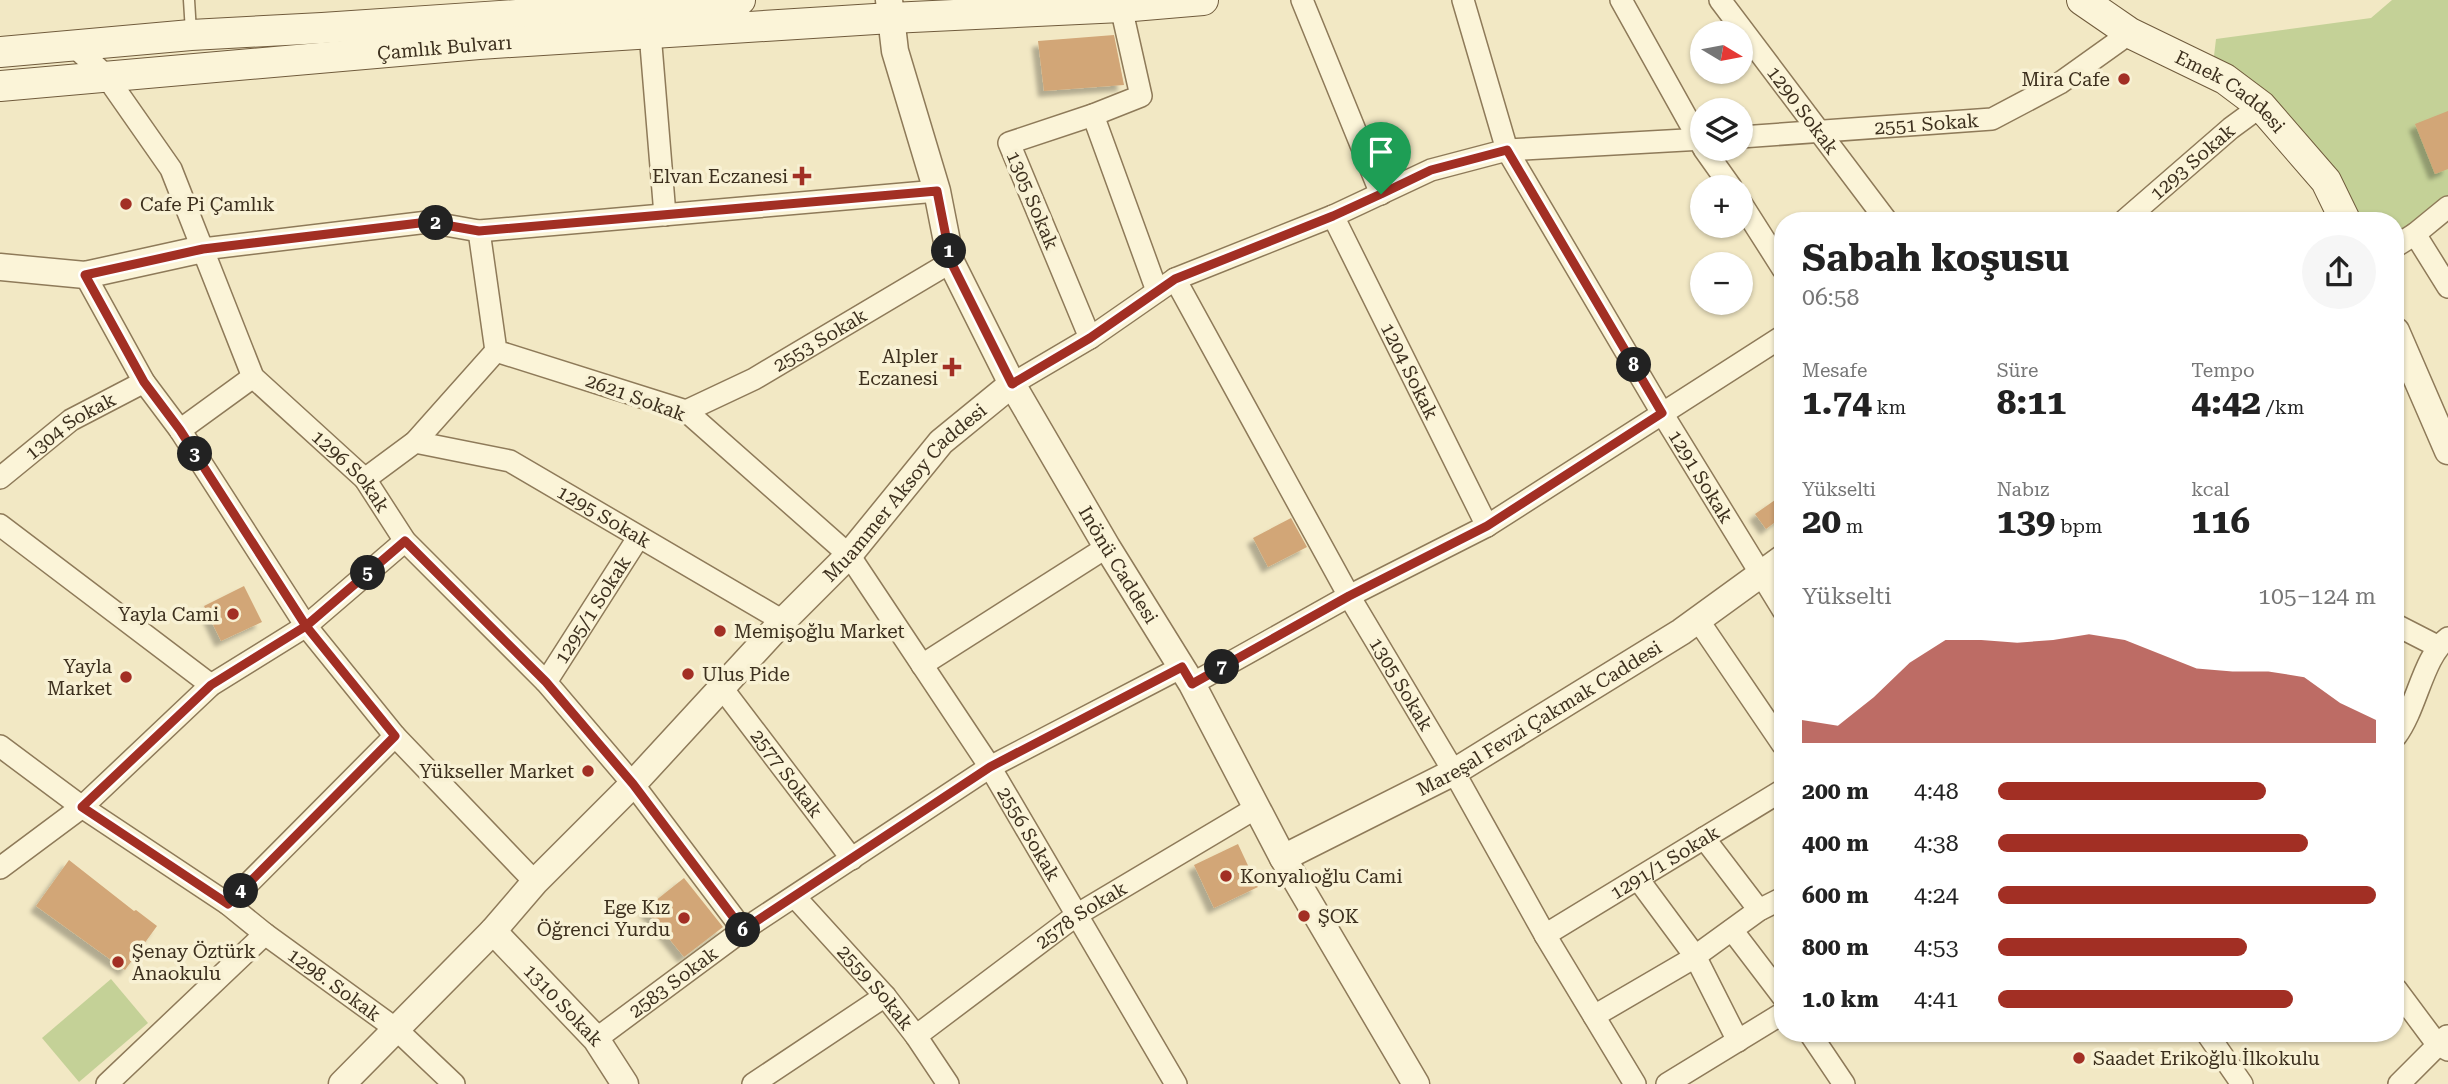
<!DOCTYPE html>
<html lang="tr">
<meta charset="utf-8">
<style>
:root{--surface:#fff;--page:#f6f6f6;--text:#222;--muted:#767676;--accent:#a22f24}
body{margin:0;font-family:"Roboto Serif",serif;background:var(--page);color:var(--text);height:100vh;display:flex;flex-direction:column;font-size:26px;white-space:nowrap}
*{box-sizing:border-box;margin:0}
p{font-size:23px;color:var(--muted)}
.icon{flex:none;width:38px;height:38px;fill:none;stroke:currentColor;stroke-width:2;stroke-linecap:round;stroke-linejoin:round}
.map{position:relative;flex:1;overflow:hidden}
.panel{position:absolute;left:1774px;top:212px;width:630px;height:830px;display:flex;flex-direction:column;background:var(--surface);border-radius:28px;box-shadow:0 2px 5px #0004}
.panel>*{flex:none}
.needle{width:46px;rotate:100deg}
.controls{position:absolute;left:1690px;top:21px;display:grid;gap:14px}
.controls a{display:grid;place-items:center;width:63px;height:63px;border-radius:50%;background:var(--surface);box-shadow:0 2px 5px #0004;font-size:35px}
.pin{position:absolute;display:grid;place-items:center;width:60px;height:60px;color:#fff;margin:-72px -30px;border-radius:50% 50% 50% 0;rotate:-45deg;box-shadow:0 0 7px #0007}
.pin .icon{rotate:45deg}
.km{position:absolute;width:35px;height:35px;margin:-18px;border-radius:50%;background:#222;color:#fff;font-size:19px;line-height:35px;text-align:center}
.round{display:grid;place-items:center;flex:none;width:74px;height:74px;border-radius:37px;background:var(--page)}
.overview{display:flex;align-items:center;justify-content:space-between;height:119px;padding:0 28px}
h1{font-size:38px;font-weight:700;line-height:52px}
.metrics{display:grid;grid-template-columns:repeat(3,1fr);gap:10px;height:119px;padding:7px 28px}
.metrics div{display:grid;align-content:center}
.metrics b{font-size:35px;font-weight:700}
.metrics small{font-size:19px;font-weight:400}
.metrics p{font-size:19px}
.chart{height:196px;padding:14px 28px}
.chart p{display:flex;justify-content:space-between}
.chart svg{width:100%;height:126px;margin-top:7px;fill:var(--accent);opacity:.7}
ul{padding:0 28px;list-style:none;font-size:23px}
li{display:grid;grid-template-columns:112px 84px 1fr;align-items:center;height:52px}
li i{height:18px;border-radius:9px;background:var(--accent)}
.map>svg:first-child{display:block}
.green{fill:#c4d197}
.building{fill:#d2a677;filter:url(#shadow)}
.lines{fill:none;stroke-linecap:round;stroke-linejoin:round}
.service-casing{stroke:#8e7a59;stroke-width:13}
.minor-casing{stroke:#8e7a59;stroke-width:24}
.tertiary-casing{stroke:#8e7a59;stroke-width:29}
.secondary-casing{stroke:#705b3c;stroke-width:32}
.service{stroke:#fbf4d8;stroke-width:10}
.minor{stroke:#fbf4d8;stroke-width:21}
.tertiary{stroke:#fbf4d8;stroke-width:26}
.secondary{stroke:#fbf4d8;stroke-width:30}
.route-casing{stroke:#fff;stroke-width:14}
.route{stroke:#a22f24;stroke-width:9}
.poi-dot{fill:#a22f24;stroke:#f8f1d4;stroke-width:2.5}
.labels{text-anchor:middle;stroke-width:7;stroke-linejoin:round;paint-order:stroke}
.street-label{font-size:19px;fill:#3d301e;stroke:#f8f1d4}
.poi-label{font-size:19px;fill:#3d301e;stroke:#f8f1d4;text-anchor:end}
</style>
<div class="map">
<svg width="2448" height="1084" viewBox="0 0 2448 1084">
<defs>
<filter id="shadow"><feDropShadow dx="-6" dy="6" stdDeviation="2" flood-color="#0004"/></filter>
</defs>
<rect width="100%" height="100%" fill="#f2e8c4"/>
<g class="green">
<path d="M2392,0H2448V207L2396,246V220H2345L2212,73L2216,39L2371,18Z"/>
<path d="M111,979L148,1023L79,1082L42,1038Z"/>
</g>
<g class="building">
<path d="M1114,35L1124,85L1044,91L1038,41Z"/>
<path d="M2448,111V169L2435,174L2415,124Z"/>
<path d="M1775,500L1783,511V516L1766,529L1755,514Z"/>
<path d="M1291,518L1307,547L1268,567L1253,538Z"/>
<path d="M244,586L262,622L221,641L204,606Z"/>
<path d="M1238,844L1258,887L1214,908L1194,865Z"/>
<path d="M69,860L134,911L136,910L157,926L125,970L36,906Z"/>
<path d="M684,878L723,927L684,957L645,909Z"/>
</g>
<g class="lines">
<defs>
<path id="service" d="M189,0L191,32"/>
<g id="minor">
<path d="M1302,0L1381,194"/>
<path id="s1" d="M1463,0L1507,150L1662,413L1783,610"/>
<path d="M1621,0L1703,147"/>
<path id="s2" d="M1720,0L1886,220"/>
<path d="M650,33L665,215"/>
<path id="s3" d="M72,44L106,76L171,169L253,377L365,479L405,541L546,682L633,784L743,930"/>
<path d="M1093,115L1157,291"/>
<path id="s4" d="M1741,137L1992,119L2060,83L2130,33"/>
<path d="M1704,149L1731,187"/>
<path d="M1741,203L1783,269"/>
<path id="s5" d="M1333,216L1487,526"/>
<path id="s6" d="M2125,220L2231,128L2261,106"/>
<path id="s7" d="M479,231L496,351L686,411L849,555L990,767L1176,1084"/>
<path d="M2415,234L2448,287"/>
<path d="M2396,246L2415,234L2448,207"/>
<path d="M203,249L428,222L479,231L937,191"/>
<path d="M85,275L144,382L180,430L306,626L395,736L535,882"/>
<path id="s8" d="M1175,279L1349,596L1454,772L1545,935L1635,1084"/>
<path d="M1090,338L1009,143L1093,115L1141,96L1121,7"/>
<path d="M1012,384L1090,338L1175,279L1333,216L1431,170L1507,150L1703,139"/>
<path id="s9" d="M686,411L754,379L951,262"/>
<path d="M180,430L253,377"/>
<path id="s10" d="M415,442L510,461L783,621"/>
<path id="s11" d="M0,478L71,420L144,382"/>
<path d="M365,479L415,442L496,351"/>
<path d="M0,525L211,685"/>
<path d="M1698,620L1783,745"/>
<path d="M2396,625L2437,646"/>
<path d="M922,665L1107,547"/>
<path id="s12" d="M546,682L638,538"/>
<path d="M1192,684L1349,596L1487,526L1783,336"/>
<path id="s13" d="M722,688L852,859"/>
<path d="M2396,736C2417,708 2423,656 2448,638"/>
<path id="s14" d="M0,746L82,807L228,904L265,934L396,1029L454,1084"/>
<path d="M1704,838L1759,910"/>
<path d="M0,868L82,807L211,685L306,626L405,541"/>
<path d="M1638,879L1695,956L1738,1041"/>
<path id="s15" d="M795,897L885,996L916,1036L948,1084"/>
<path d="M228,904L395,736"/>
<path d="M1732,930L1783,997"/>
<path id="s16" d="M1545,935L1783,790"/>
<path d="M2396,989L2437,1044L2448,1050"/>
<path d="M1594,1016L1690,960L1759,910L1783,898"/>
<path d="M1809,1032L1844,1084"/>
<path d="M2206,1032L2242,1084"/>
<path id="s17" d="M916,1036L1078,914L1256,808"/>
<path id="s18" d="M596,1039L743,930L990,767L1182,667"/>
<path d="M107,1084L265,934"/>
<path d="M753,1084L885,996"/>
<path d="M1667,1084L1783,1013"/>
<path d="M2399,1084L2447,1036"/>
</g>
<g id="tertiary">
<path id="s19" d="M889,0L895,51L937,191L951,262L1012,384L1107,547L1192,684L1283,858L1416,1084"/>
<path d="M0,267L85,275L203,249"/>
<path d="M2396,331L2448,451"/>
<path id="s20" d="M1283,858L1454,772L1681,632L1783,558"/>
<path id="s21" d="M493,931L596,1039L625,1084"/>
<path id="s22" d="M342,1084L493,931L535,882L633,784L783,621L849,555L941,442L1012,384"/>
</g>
<g id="secondary">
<path id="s23" d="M2082,0L2130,33L2225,79L2261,106L2326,181L2345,220"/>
<path d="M0,52L191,35L322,28L740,0"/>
<path id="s24" d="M0,86L479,44L891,18L1121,7L1203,0"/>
</g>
</defs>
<use href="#service" class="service-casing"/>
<use href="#minor" class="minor-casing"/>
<use href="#tertiary" class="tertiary-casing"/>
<use href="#secondary" class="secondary-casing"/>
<use href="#service" class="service"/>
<use href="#minor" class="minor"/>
<use href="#tertiary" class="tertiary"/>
<use href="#secondary" class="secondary"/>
</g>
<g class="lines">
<defs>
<path id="route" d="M1381,194L1333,216L1175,279L1090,338L1012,384L951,262L937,191L479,231L428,222L203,249L85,275L144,382L180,430L306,626L395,736L228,904L82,807L211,685L306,626L405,541L546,682L633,784L743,930L990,767L1182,667L1192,684L1349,596L1487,526L1662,413L1507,150L1431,170L1381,194"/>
</defs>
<use href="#route" class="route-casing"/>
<use href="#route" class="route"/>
</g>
<g class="poi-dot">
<circle cx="2124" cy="79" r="7"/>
<path d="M798.5 165.5h7v7h7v7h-7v7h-7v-7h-7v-7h7z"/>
<circle cx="126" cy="204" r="7"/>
<path d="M948.5 356.5h7v7h7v7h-7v7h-7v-7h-7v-7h7z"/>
<circle cx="233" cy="614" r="7"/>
<circle cx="720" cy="631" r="7"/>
<circle cx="688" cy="674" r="7"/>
<circle cx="126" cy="677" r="7"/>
<circle cx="588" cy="771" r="7"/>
<circle cx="1226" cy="876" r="7"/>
<circle cx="1304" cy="916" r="7"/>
<circle cx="684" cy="918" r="7"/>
<circle cx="118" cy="962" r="7"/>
<circle cx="2079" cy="1058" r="7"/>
</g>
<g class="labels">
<g class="street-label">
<text dy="7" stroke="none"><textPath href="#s24" startOffset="446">Çamlık Bulvarı</textPath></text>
<text dy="7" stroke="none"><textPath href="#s23" startOffset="175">Emek Caddesi</textPath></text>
<text dy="7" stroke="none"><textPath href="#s2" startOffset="138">1290 Sokak</textPath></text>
<text dy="7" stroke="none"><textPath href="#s4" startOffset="186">2551 Sokak</textPath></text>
<text dy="7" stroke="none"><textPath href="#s6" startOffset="89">1293 Sokak</textPath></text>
<text transform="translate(1033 200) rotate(67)" y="7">1305 Sokak</text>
<text dy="7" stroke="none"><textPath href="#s9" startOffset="152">2553 Sokak</textPath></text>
<text dy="7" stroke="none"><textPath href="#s5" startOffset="173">1204 Sokak</textPath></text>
<text transform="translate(636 397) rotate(20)" y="7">2621 Sokak</text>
<text dy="7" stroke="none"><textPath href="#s11" startOffset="88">1304 Sokak</textPath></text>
<text dy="7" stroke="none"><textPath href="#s3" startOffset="520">1296 Sokak</textPath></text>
<text dy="7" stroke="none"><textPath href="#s1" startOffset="536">1291 Sokak</textPath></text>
<text dy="7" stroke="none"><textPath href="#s22" startOffset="817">Muammer Aksoy Caddesi</textPath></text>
<text dy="7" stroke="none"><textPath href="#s10" startOffset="206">1295 Sokak</textPath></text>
<text dy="7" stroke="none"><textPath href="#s19" startOffset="616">Inönü Caddesi</textPath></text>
<text dy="7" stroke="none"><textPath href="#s12" startOffset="86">1295/1 Sokak</textPath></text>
<text dy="7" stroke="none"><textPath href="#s8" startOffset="464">1305 Sokak</textPath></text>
<text dy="7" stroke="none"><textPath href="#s20" startOffset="292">Mareşal Fevzi Çakmak Caddesi</textPath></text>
<text dy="7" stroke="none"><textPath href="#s13" startOffset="107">2577 Sokak</textPath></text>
<text dy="7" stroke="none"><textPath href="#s7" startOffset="870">2556 Sokak</textPath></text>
<text dy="7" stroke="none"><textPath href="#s16" startOffset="140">1291/1 Sokak</textPath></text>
<text dy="7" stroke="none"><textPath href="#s17" startOffset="205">2578 Sokak</textPath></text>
<text dy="7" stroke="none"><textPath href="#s18" startOffset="96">2583 Sokak</textPath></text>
<text dy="7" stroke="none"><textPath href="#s14" startOffset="411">1298. Sokak</textPath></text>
<text dy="7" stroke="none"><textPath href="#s15" startOffset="121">2559 Sokak</textPath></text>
<text dy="7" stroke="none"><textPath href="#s21" startOffset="102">1310 Sokak</textPath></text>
</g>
<g class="poi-label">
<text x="2110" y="86">Mira Cafe</text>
<text x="788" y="183">Elvan Eczanesi</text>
<text x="140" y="211" text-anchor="start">Cafe Pi Çamlık</text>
<text x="938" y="363">Alpler<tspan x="938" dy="22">Eczanesi</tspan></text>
<text x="219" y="621">Yayla Cami</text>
<text x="734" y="638" text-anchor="start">Memişoğlu Market</text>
<text x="112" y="673">Yayla<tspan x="112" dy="22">Market</tspan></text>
<text x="702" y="681" text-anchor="start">Ulus Pide</text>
<text x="574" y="778">Yükseller Market</text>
<text x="1240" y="883" text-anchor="start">Konyalıoğlu Cami</text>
<text x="670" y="914">Ege Kız<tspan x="670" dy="22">Öğrenci Yurdu</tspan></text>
<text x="1318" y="923" text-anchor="start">ŞOK</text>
<text x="132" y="958" text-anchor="start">Şenay Öztürk<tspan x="132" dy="22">Anaokulu</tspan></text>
<text x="2093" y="1065" text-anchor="start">Saadet Erikoğlu İlkokulu</text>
</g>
</g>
</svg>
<div class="controls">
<a><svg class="needle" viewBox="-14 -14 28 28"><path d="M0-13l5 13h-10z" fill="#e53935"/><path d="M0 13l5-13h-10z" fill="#767676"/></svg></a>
<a><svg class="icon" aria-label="layers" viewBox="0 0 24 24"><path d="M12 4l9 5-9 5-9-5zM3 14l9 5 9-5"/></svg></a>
<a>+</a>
<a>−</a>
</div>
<div class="pin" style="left:1381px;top:194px;background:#1e9e55"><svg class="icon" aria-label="arrive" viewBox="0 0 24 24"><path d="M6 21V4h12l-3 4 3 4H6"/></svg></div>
<b class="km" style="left:949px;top:251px">1</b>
<b class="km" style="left:436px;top:223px">2</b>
<b class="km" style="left:195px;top:454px">3</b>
<b class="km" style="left:241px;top:891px">4</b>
<b class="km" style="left:368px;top:573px">5</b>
<b class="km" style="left:743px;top:930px">6</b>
<b class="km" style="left:1222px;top:667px">7</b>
<b class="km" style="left:1634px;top:365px">8</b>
<section class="panel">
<div class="overview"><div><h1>Sabah koşusu</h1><p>06:58</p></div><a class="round"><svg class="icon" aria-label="share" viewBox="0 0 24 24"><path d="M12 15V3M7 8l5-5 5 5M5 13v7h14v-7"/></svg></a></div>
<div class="metrics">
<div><p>Mesafe</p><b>1.74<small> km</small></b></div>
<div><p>Süre</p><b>8:11</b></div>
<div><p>Tempo</p><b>4:42<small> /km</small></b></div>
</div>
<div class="metrics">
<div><p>Yükselti</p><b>20<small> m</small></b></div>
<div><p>Nabız</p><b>139<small> bpm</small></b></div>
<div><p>kcal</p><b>116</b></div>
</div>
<div class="chart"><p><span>Yükselti</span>105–124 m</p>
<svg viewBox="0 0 160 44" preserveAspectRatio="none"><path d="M0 44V36L10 38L20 28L30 16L40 8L50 8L60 9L70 8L80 6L90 8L100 13L110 18L120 19L130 19L140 21L150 30L160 36V44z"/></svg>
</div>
<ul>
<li><b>200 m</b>4:48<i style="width:71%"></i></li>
<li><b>400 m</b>4:38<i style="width:82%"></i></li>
<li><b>600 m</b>4:24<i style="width:100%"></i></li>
<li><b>800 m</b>4:53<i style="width:66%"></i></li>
<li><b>1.0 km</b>4:41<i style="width:78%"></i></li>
</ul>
</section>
</div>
